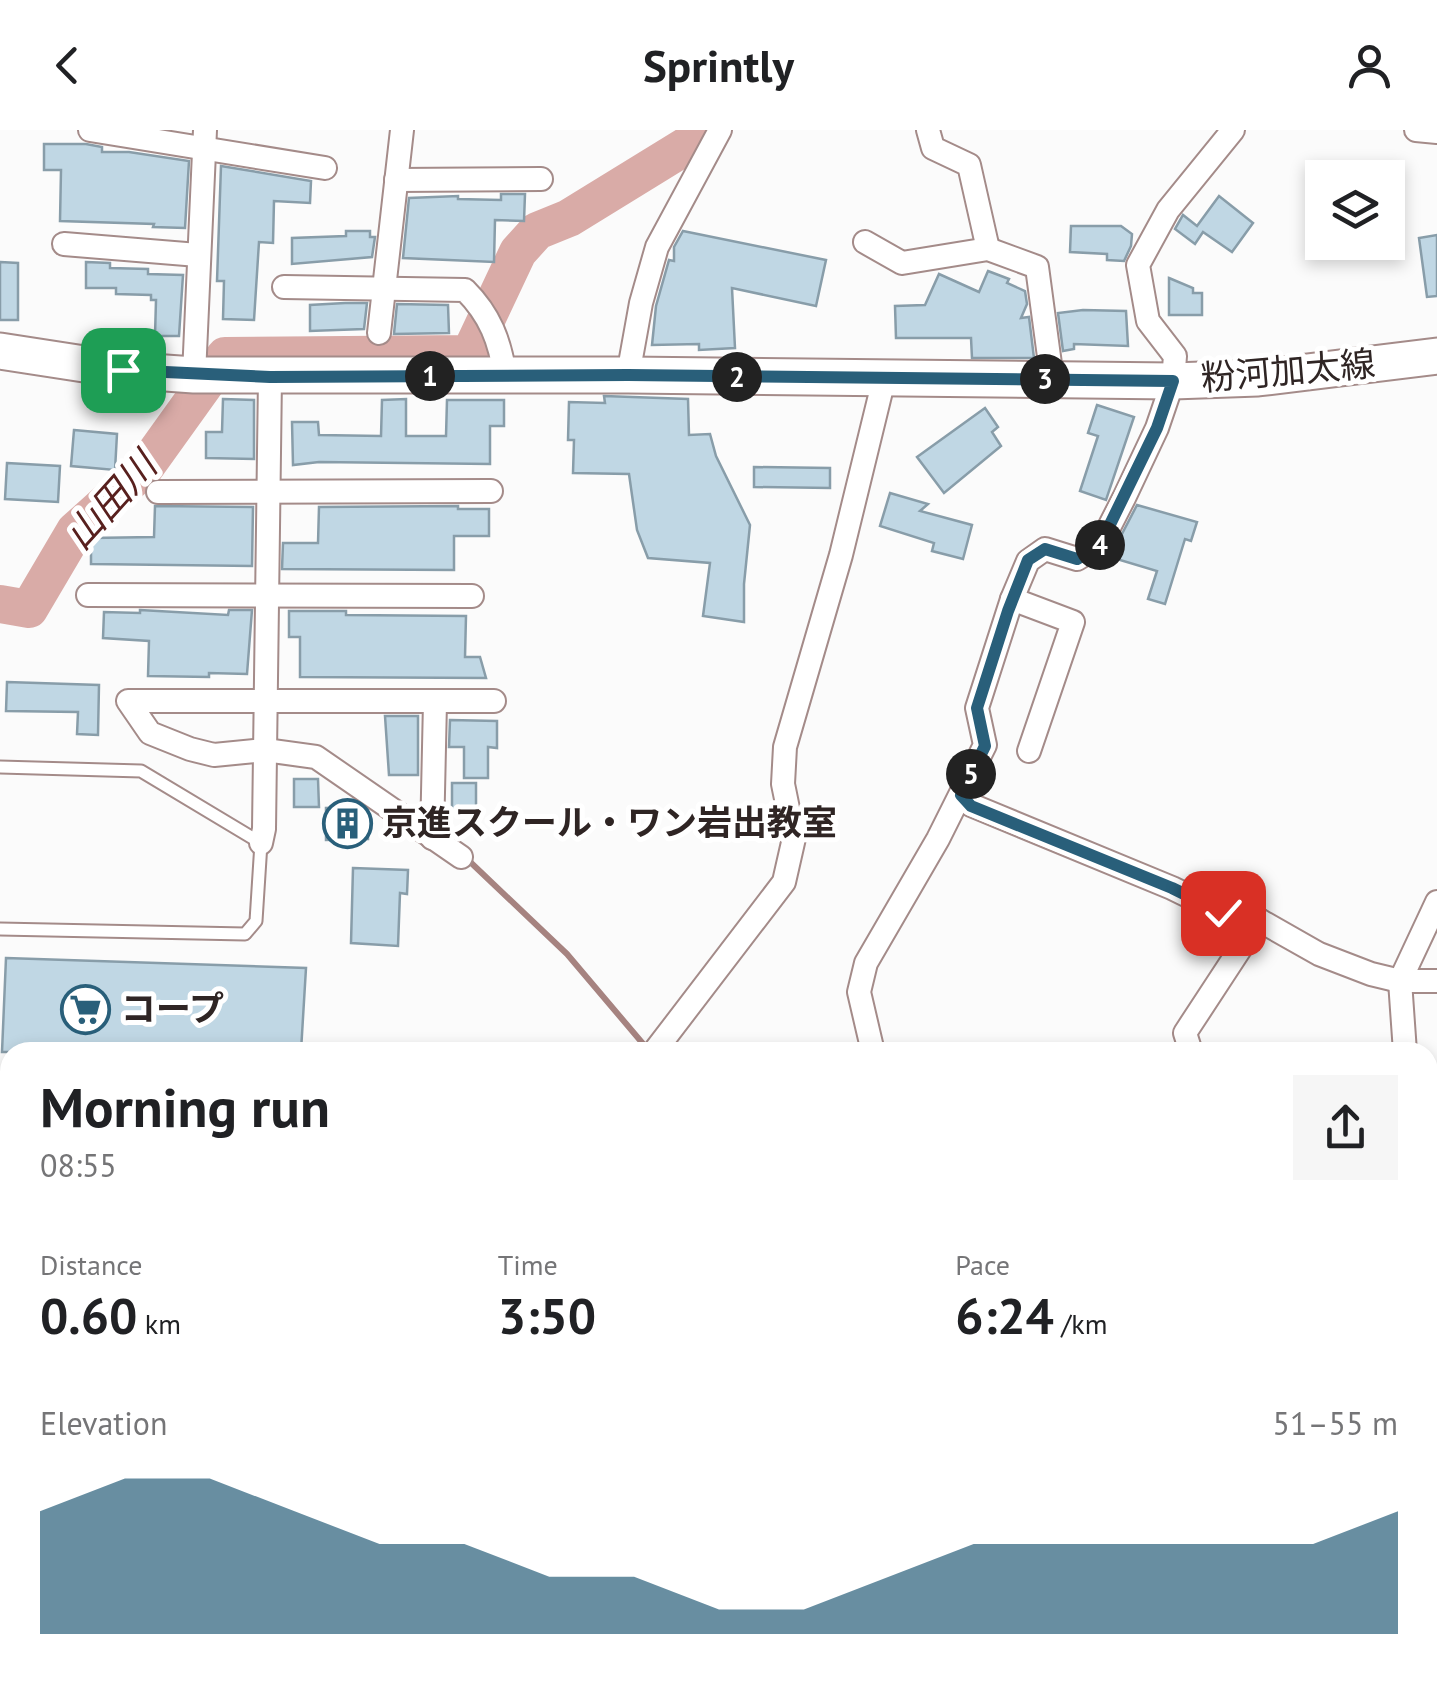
<!DOCTYPE html>
<meta charset="utf-8">
<style>
:root{--surface:#fff;--page:#f6f6f6;--text:#202124;--muted:#757577;--accent:#295f7a}
body{margin:0;font-family:"PT Sans","Noto Sans JP",sans-serif;background:var(--page);color:var(--text);height:100vh;display:flex;flex-direction:column;font-size:38px;white-space:nowrap}
*{box-sizing:border-box;margin:0}
p{font-size:32px;color:var(--muted)}
.icon{flex:none;width:55px;height:55px;fill:none;stroke:currentColor;stroke-width:2;stroke-linecap:round;stroke-linejoin:round}
.map{position:relative;flex:1;overflow:hidden}
.details{position:absolute;left:0px;top:912px;width:1438px;height:642px;display:flex;flex-direction:column;background:var(--surface);border-radius:30px 30px 0 0;box-shadow:0 5px 15px #0003}
.details>*{flex:none}
.tools{position:absolute;left:1305px;top:30px;display:grid;gap:20px}
.tools a{display:grid;place-items:center;width:100px;height:100px;border-radius:0px;background:var(--surface);box-shadow:0 5px 15px #0003;font-size:50px}
.pin{position:absolute;display:grid;place-items:center;width:85px;height:85px;color:#fff;margin:-42px;border-radius:20px;box-shadow:0 5px 15px #0006}
.km{position:absolute;width:50px;height:50px;margin:-25px;border-radius:50%;background:#222;color:#fff;font-size:28px;line-height:50px;text-align:center}
.round{display:grid;place-items:center;flex:none;width:105px;height:105px;border-radius:0px;background:var(--page)}
.headline{display:flex;align-items:center;justify-content:space-between;height:170px;padding:0 40px}
h1{font-size:55px;font-weight:600;line-height:75px}
.figures{display:grid;grid-template-columns:repeat(3,1fr);gap:15px;height:170px;padding:10px 40px}
.figures div{display:grid;align-content:center}
.figures b{font-size:50px;font-weight:600}
.figures small{font-size:28px;font-weight:400}
.figures p{font-size:28px}
.chart{height:280px;padding:20px 40px}
.chart p{display:flex;justify-content:space-between}
.chart svg{width:100%;height:180px;margin-top:10px;fill:var(--accent);opacity:.7}
header{display:flex;justify-content:space-between;align-items:center;height:130px;padding:0 40px;background:var(--surface);font-size:45px;font-weight:600}
.map>svg:first-child{display:block}
.built{fill:#fcedec}
.lines{fill:none;stroke-linecap:round;stroke-linejoin:round}
.stream{stroke:#a68380;stroke-width:6}
.river{stroke:#d9aba7;stroke-width:38}
.building{fill:#c0d7e4;stroke:#889da9;stroke-width:2.5}
.service-casing{stroke:#a48b89;stroke-width:15}
.minor-casing{stroke:#a48b89;stroke-width:26}
.primary-casing{stroke:#a48b89;stroke-width:39}
.service{stroke:#fff;stroke-width:11}
.minor{stroke:#fff;stroke-width:22}
.primary{stroke:#fff;stroke-width:35}
.route-casing{stroke:#fff;stroke-width:20}
.route{stroke:#295f7a;stroke-width:12}
.labels{text-anchor:middle;stroke-width:10;stroke-linejoin:round;paint-order:stroke}
.street-label{font-size:35px;fill:#2f2524;stroke:#fff}
.poi-label{font-size:35px;font-weight:bold;fill:#2f2524;stroke:#fff;text-anchor:start}
.water-label{font-size:38px;font-style:italic;fill:#58201e;stroke:#fff}
</style>
<header><svg class="icon" aria-label="back" viewBox="0 0 24 24"><path d="M15 5l-7 7 7 7"/></svg>Sprintly<svg class="icon" aria-label="person" viewBox="0 0 24 24"><circle cx="12" cy="8" r="4"/><path d="M4 21q1-7 8-7t8 7"/></svg></header>
<div class="map">
<svg width="1437" height="1553" viewBox="0 0 1437 1553">
<rect width="100%" height="100%" fill="#fbfbfb"/>
<path class="built" d="M0,984L10,985V1449H0Z"/>
<g class="lines">
<g class="stream">
<path d="M466,728L567,824L650,922"/>
<path d="M1277,1545L1292,1553"/>
</g>
<path class="river" d="M0,474L29,479L75,401L144,339L225,226L470,224L518,122L537,101L569,88L699,8L701,0"/>
</g>
<g class="building">
<path d="M44,14H86L102,17V22H129L189,31L185,98L153,97L154,94L60,91L61,40H44Z"/>
<path d="M221,36L311,51L310,73L274,71L273,113L259,112L254,190L223,189L224,151H217Z"/>
<path d="M501,64H525L524,91L495,90L494,132L403,128L409,68L458,66V69L501,70Z"/>
<path d="M1219,66L1253,93L1232,122L1203,102L1195,114L1175,99L1183,85L1197,96Z"/>
<path d="M1071,96H1121L1132,104L1131,116L1124,131L1107,130V124L1070,122Z"/>
<path d="M346,101H370V107H375L372,127L292,134V108L346,106Z"/>
<path d="M683,101L826,130L816,176L732,158L735,218L699,220V214L652,215L656,176L669,130L674,131V117Z"/>
<path d="M1437,105V166L1427,167L1419,108Z"/>
<path d="M0,132L18,133V190H0Z"/>
<path d="M86,132L110,133V138L148,139V144L183,145L179,206H155L156,170H151V165L116,164V158H86Z"/>
<path d="M988,141L1009,149L1007,153L1025,161L1027,174L1021,188L1029,187L1034,228H972L971,208H896L895,176L925,175L939,144L979,162Z"/>
<path d="M1169,148L1193,158V163H1202V185H1169Z"/>
<path d="M345,173H367L364,199L310,201V175Z"/>
<path d="M397,174L448,175L449,203L394,204Z"/>
<path d="M1083,180L1126,181L1128,216L1074,214V219L1063,221L1058,183Z"/>
<path d="M604,266L688,269L689,305L710,304L716,326L750,395L744,454V492L703,486L710,433L648,428L637,400L629,344L573,343L574,310H568L569,272L605,273Z"/>
<path d="M223,269L254,270V329L206,328V302H222Z"/>
<path d="M406,269V306H446L447,270H504V296H490V334L319,332L293,335L292,292H318L319,305L381,306L382,270Z"/>
<path d="M1097,275L1134,287L1106,370L1080,361L1098,306L1088,303Z"/>
<path d="M985,278L998,297L992,302L1001,316L944,363L917,327Z"/>
<path d="M74,300L117,304L115,340L71,336Z"/>
<path d="M7,333L60,336L58,372L5,369Z"/>
<path d="M754,337L830,338V358L754,357Z"/>
<path d="M890,363L928,374L920,381L972,395L963,429L932,421L934,413L880,396Z"/>
<path d="M1137,375L1197,392L1191,411L1185,409L1165,474L1148,469L1157,441L1110,427Z"/>
<path d="M155,376L253,377L252,436L91,434V408L154,407Z"/>
<path d="M458,376V379H489V406H454V440L282,439L283,413H318L319,377Z"/>
<path d="M140,480L228,485L229,480H252L247,544L209,543V547L148,546L149,511L103,508L104,482L140,483Z"/>
<path d="M289,481H346V485L466,486L465,527H480L486,548L300,547V507H289Z"/>
<path d="M7,552L99,555L98,605L77,604L78,582L6,581Z"/>
<path d="M385,586H418V645H389Z"/>
<path d="M450,590L497,591V618L488,617V648H464V617H449Z"/>
<path d="M294,649H318L319,677H294Z"/>
<rect x="452" y="653" width="24" height="27"/>
<path d="M362,677L368,681V709L326,710V678Z"/>
<path d="M353,738L408,740L407,764L400,763L398,816L351,813Z"/>
<path d="M6,828L306,838L301,921L166,914V922H2Z"/>
</g>
<g class="lines">
<defs>
<path id="service" d="M0,637L141,641L261,713L256,791L245,804L0,799"/>
<g id="minor">
<path d="M90,0L325,38"/>
<path d="M928,0L933,18L969,35L988,119"/>
<path d="M1416,0L1437,2"/>
<path d="M396,50L541,49"/>
<path d="M865,112L902,133L988,119L1037,137L1052,249"/>
<path d="M64,114L198,125"/>
<path d="M284,157L465,160C490,185 500,211 505,246"/>
<path d="M379,203L402,0"/>
<path d="M194,245L205,0"/>
<path d="M628,245L641,173L657,117L720,0"/>
<path d="M158,362L491,361"/>
<path d="M88,465L472,466"/>
<path d="M1012,469L1073,492L1029,621"/>
<path d="M961,665L971,675L1172,758L1223,783L1259,790L1319,824L1371,844L1400,851H1437"/>
<path d="M432,708L435,572"/>
<path d="M261,713L264,699L270,247"/>
<path d="M461,727L316,627L265,620L214,625L190,619L150,603L128,571H494"/>
<path d="M654,922L784,752L794,708L783,654L785,617L841,425L884,249"/>
<path d="M873,922L859,862L866,833L938,709L985,615L977,578L1012,469L1028,431L1045,419L1077,429L1100,415L1124,368L1157,298L1173,251L1175,226L1148,191L1138,135L1168,80L1233,0"/>
<path d="M1191,922L1185,903L1259,790"/>
<path d="M1405,922L1400,851L1437,772"/>
<path d="M0,1527L10,1524"/>
<path d="M469,1545L499,1553"/>
<path d="M556,1545V1553"/>
<path d="M752,1545V1553"/>
<path d="M1263,1545L1271,1553"/>
<path d="M639,1553L642,1545"/>
<path d="M1193,1553L1194,1545"/>
</g>
<path id="primary" d="M0,221L123,240L194,245H628L1173,251L1258,248L1437,226"/>
</defs>
<use href="#service" class="service-casing"/>
<use href="#minor" class="minor-casing"/>
<use href="#primary" class="primary-casing"/>
<use href="#service" class="service"/>
<use href="#minor" class="minor"/>
<use href="#primary" class="primary"/>
</g>
<g class="lines">
<defs>
<path id="route" d="M123,240L270,247L628,245L1173,251L1157,298L1100,415L1077,429L1045,419L1028,430L1008,481L977,578L985,616L961,665L971,676L1172,758L1223,783"/>
</defs>
<use href="#route" class="route-casing"/>
<use href="#route" class="route"/>
</g>
<defs>
<symbol id="building-ring" viewBox="-11 -11 22 22"><circle r="9.5" fill="#fff" stroke="#295f7a" stroke-width="1.5"/><path d="M-4-6H4V6H1V3H-1V6H-4ZM-2.5-4.3h1.7v1.8h-1.7ZM.8-4.3h1.7v1.8H.8ZM-2.5-1h1.7V.8h-1.7ZM.8-1h1.7V.8H.8Z" fill="#295f7a"/></symbol>
<symbol id="supermarket-ring" viewBox="-11 -11 22 22"><circle r="9.5" fill="#fff" stroke="#295f7a" stroke-width="1.5"/><path d="M-6-5.5h2.5l.6 2H6L4.5 2H-2.5L-4.4-4H-6ZM-1.5 3.2a1.3 1.3 0 1 0 .1 0ZM3 3.2a1.3 1.3 0 1 0 .1 0Z" fill="#295f7a"/></symbol>
</defs>
<g fill-rule="evenodd">
<use href="#building-ring" x="320" y="666" width="55" height="55"/>
<use href="#supermarket-ring" x="58" y="852" width="55" height="55"/>
</g>
<g class="labels">
<g class="street-label">
<text transform="translate(1288 241) rotate(-5)" y="12">粉河加太線</text>
</g>
<g class="poi-label">
<text x="382" y="705">京進スクール・ワン岩出教室</text>
<text x="121" y="891">コープ</text>
</g>
<g class="water-label">
<text transform="translate(111 371) rotate(-48)" y="13">山田川</text>
</g>
</g>
</svg>
<div class="tools">
<a><svg class="icon" aria-label="layers" viewBox="0 0 24 24"><path d="M12 4l9 5-9 5-9-5zM3 14l9 5 9-5"/></svg></a>
</div>
<div class="pin" style="left:123px;top:240px;background:#1e9e55"><svg class="icon" aria-label="arrive" viewBox="0 0 24 24"><path d="M6 21V4h12l-3 4 3 4H6"/></svg></div>
<div class="pin" style="left:1223px;top:783px;background:#d93025"><svg class="icon" aria-label="check" viewBox="0 0 24 24"><path d="M5 12l5 5 9-10"/></svg></div>
<b class="km" style="left:430px;top:246px">1</b>
<b class="km" style="left:737px;top:247px">2</b>
<b class="km" style="left:1045px;top:249px">3</b>
<b class="km" style="left:1100px;top:415px">4</b>
<b class="km" style="left:971px;top:644px">5</b>
<section class="details">
<div class="headline"><div><h1>Morning run</h1><p>08:55</p></div><a class="round"><svg class="icon" aria-label="share" viewBox="0 0 24 24"><path d="M12 15V3M7 8l5-5 5 5M5 13v7h14v-7"/></svg></a></div>
<div class="figures">
<div><p>Distance</p><b>0.60<small> km</small></b></div>
<div><p>Time</p><b>3:50</b></div>
<div><p>Pace</p><b>6:24<small> /km</small></b></div>
</div>
<div class="chart"><p><span>Elevation</span>51–55 m</p>
<svg viewBox="0 0 160 44" preserveAspectRatio="none"><path d="M0 44V14L10 6L20 6L30 14L40 22L50 22L60 30L70 30L80 38L90 38L100 30L110 22L120 22L130 22L140 22L150 22L160 14V44z"/></svg>
</div>
</section>
</div>
